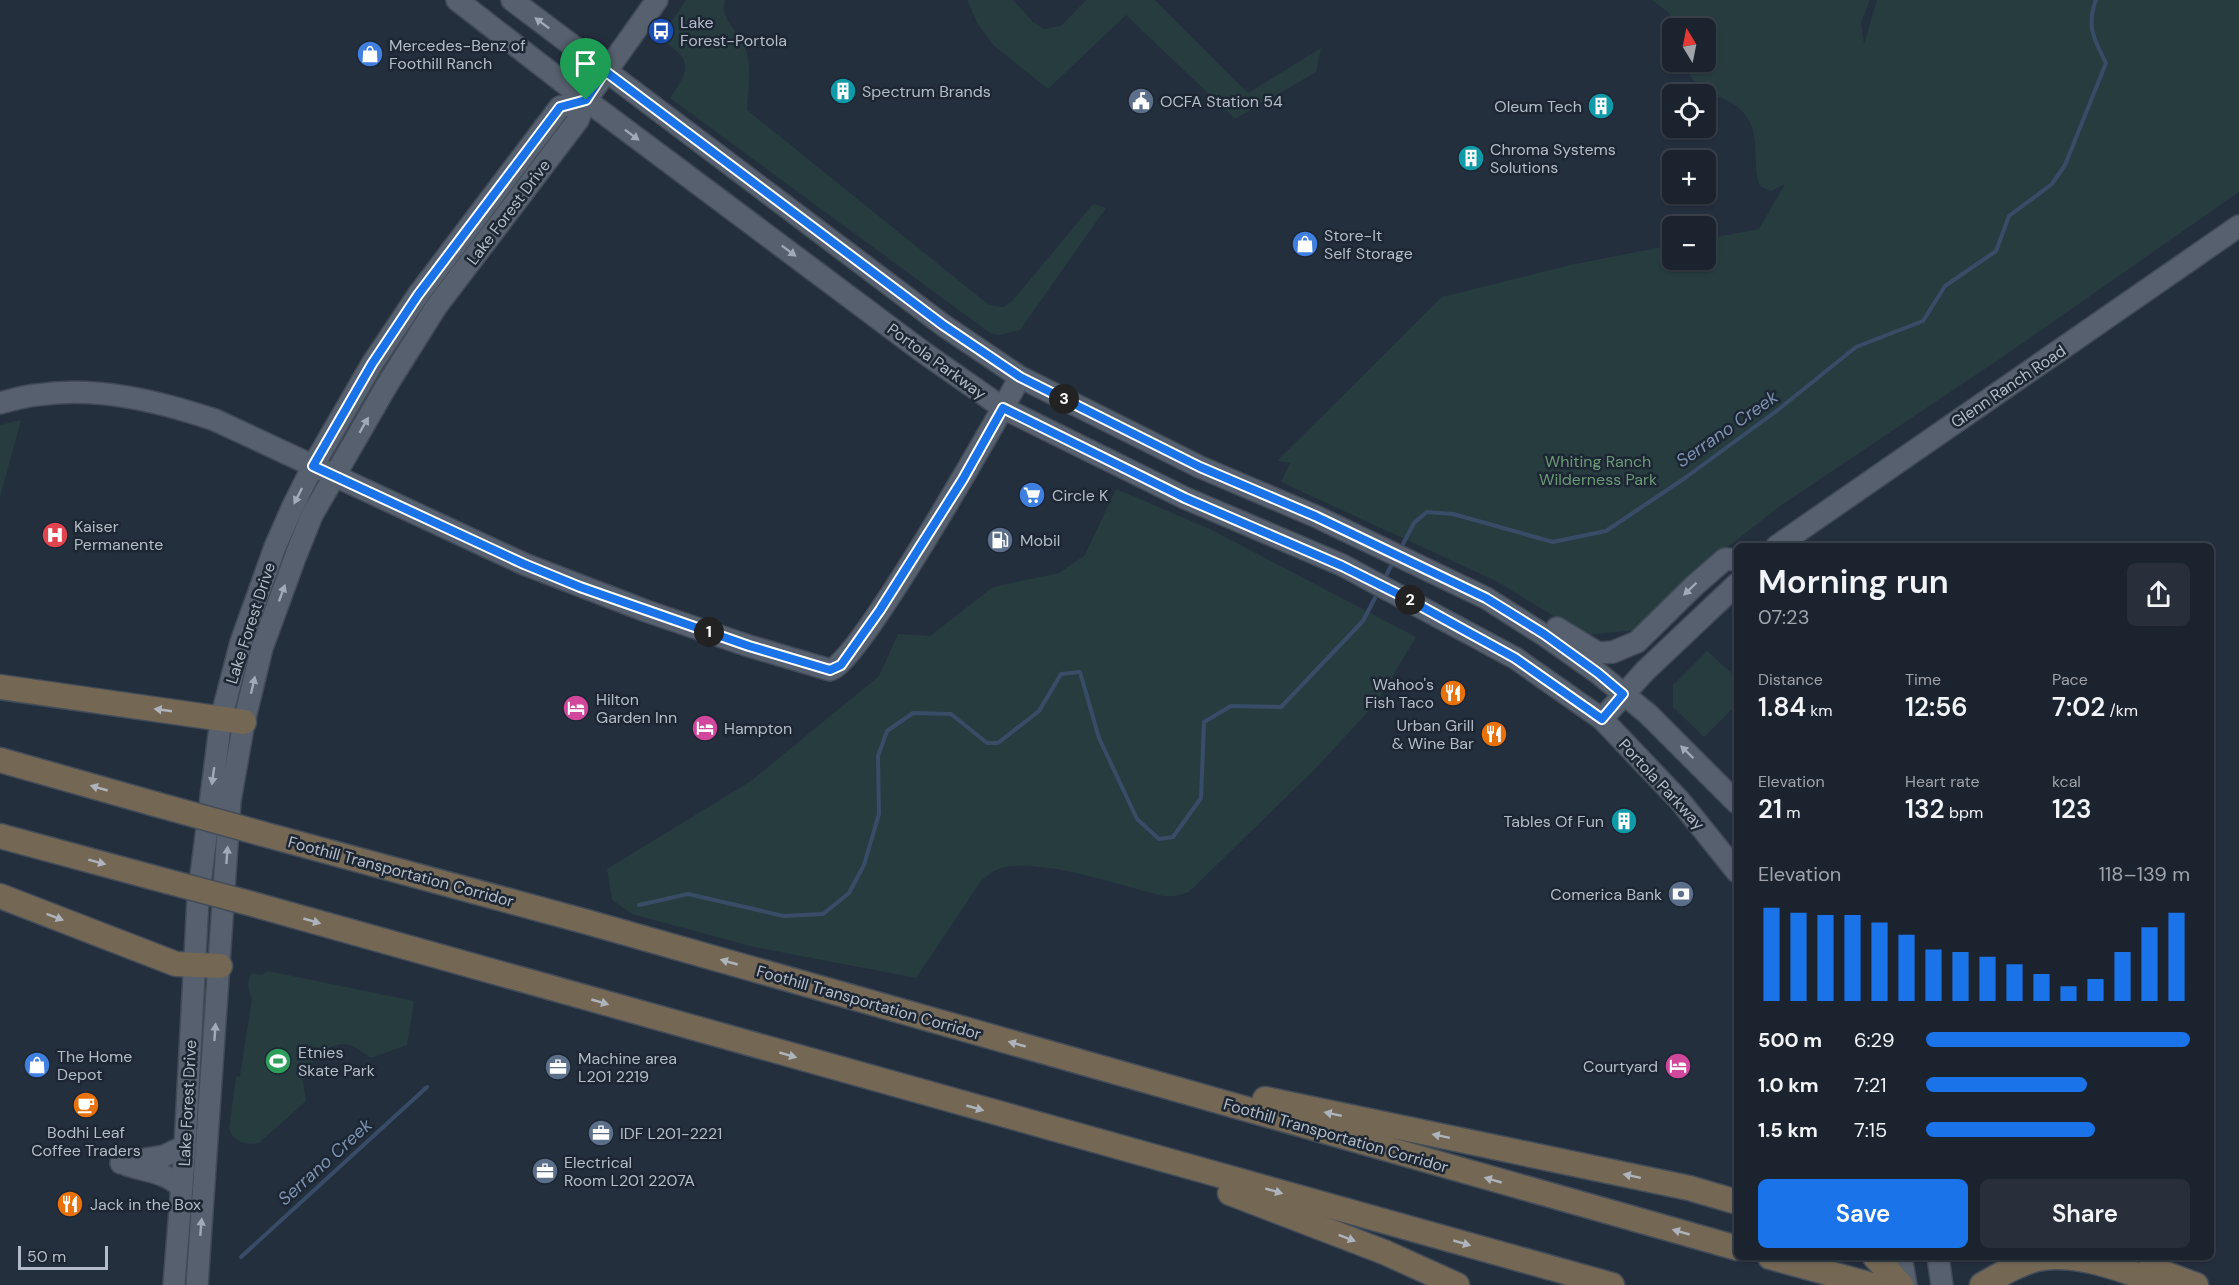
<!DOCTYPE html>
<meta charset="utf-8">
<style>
:root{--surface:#1b232e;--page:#282f3a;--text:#f1f3f6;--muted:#a0a4aa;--line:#39404a;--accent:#1a73e8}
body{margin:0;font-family:"DM Sans",sans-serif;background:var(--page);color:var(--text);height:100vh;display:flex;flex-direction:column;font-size:22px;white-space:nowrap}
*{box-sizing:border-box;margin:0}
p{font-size:20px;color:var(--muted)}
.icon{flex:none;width:33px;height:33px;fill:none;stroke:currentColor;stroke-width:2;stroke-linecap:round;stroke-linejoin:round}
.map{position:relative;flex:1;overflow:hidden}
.sheet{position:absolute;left:1734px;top:543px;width:480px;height:717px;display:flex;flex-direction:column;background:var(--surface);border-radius:9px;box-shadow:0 2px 4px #0004,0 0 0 2px var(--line)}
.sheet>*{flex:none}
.needle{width:39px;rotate:350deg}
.buttons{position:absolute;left:1662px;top:18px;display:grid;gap:12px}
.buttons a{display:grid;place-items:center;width:54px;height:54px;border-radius:9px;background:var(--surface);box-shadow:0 2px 4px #0004,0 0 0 2px var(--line);font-size:30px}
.scale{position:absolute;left:18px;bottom:15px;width:90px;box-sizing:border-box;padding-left:6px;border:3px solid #b4bcc9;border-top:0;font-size:16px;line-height:21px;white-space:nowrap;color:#b4bcc9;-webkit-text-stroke:4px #1d2633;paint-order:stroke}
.pin{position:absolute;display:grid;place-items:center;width:51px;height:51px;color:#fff;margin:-62px -26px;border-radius:50% 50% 50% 0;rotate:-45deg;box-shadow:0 0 6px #0007}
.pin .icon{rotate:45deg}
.km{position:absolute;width:30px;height:30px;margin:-15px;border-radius:50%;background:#222;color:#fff;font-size:16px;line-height:30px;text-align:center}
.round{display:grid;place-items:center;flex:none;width:63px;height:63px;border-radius:9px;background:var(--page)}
.headline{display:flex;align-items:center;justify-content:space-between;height:102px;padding:0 24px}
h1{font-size:33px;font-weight:600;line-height:45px}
.metrics{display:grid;grid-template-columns:repeat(3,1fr);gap:9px;height:102px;padding:6px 24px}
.metrics div{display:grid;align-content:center}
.metrics b{font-size:26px;font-weight:600}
.metrics small{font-size:16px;font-weight:400}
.metrics p{font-size:16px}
.chart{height:168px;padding:12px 24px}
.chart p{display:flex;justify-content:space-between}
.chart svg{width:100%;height:108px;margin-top:6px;stroke:var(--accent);stroke-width:6}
.cta{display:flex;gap:12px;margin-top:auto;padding:12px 24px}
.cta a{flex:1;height:69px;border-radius:9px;background:var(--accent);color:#fff;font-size:24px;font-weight:600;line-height:69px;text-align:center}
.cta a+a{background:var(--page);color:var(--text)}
ul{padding:0 24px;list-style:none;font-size:20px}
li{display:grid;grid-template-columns:96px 72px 1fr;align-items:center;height:45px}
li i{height:15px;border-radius:8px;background:var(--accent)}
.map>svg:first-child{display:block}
.green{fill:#263c3f}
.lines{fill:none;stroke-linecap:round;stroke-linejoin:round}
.stream{stroke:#394c67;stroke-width:4}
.major-casing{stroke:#414a57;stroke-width:24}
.highway-casing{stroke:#434c59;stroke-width:27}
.major{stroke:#56606e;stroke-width:21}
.highway{stroke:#746855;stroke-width:24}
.highway-bridge-casing{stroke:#434c59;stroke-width:27;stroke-linecap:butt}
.highway-bridge{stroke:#746855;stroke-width:24}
.oneway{fill:#a1aab7}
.oneway2{fill:#aeb4bd}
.route-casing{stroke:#fff;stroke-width:12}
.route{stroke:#1a73e8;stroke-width:8}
.labels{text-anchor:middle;stroke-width:5;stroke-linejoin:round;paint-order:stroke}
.poi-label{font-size:16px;fill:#b4bcc9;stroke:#1d2633;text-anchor:start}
.street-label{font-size:16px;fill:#b4bcc9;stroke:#1d2633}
.park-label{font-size:16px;fill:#6b9a76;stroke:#1d2633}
.water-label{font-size:18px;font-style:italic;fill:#7c92b1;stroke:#1d2633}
</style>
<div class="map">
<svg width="2239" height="1285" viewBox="0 0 2239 1285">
<rect width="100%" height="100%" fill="#242f3e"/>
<g class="green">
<path d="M686,0H725C719,18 737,30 744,45C753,65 748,89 747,110L989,305L1004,307L1013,300L1093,204L1106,208L1020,330L998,335L990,333L670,98C691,67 693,60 660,39Z"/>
<path d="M967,0H1013L1034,23L1044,29L1061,26L1086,0H1155L1248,93L1321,48L1316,72L1235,119L1126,15L1048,89L992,44L978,24Z"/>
<path d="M1652,0H1870L1861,23L1864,44L1877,0H2239V192L2004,356L1780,506L1720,553L1638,630L1585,635L1496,581L1281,482L1290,463L1277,461L1442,297L1570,265L1672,245V260H1706V239L1759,229L1785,184L1771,191L1761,187C1751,170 1761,140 1748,119C1731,90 1698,103 1684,62H1706V28H1678L1669,13Z"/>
<path d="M21,420L0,497V425Z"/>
<path d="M1116,489L1210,529L1416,637L1377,702L1316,768L1189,892L1176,896H1163C1118,885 1049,860 1005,867C995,869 988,875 981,881L916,978L754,947L632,914L612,900L607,869L751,781L879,676L898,634L930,636L993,587L1059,573L1085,555Z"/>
<path d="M1707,651L1737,678V704L1704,737L1673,707V685Z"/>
<path d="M268,971L414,1001L407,1045L371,1058C365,1054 357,1047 350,1045C329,1040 313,1061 302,1076L306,1101L259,1143C245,1145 235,1143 229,1129L236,1077L240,1076L252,999C248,991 246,980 252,973L261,975Z"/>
</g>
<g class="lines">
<g class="stream">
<path d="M1401,548L1414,523L1427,512L1453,514L1553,542L1606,531L1685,478L1779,409L1856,347L1923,321L1945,286L1996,251L2009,216L2052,184L2065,165L2106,63C2094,40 2086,25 2096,0"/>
<path d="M1384,580L1394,560"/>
<path d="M639,905L688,894L784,916L823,914L849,893L864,865L879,814L878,756L887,731L913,713L951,714L987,743H998L1039,711L1061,674L1080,672L1099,738L1137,819L1159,839L1173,837L1201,798L1204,722L1231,706L1281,707L1363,621L1378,592"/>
<path d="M241,1257L427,1087"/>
</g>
<defs>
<g id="major">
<path d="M457,0L586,100L923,352L1003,408L1185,498L1342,565L1515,658L1602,719L1680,801L1737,872"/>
<path d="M512,0L943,325L1020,377L1200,467L1315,516L1486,598L1544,635L1598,673L1648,714L1737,803"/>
<path d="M0,403C12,400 24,396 37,395C97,386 158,401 215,420L524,564L646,611L749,646L830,670C858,665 999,416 1020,377"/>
<path d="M1777,546L2239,226"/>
<path d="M1557,628L1598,653L1613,652L1637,642L1695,585L1725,559L1737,560"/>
<path d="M1602,719L1645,671L1737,584"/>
<path d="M121,1163L164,1156L185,1146"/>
<path d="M127,1165C148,1172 167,1172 182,1188"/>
<path d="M1901,1257L1906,1285"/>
<path d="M1938,1257L1942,1285"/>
<path d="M174,1285L185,1146L198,899L221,719L241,642L275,547L293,506L313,466L372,364L418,295L560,107L586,100"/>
<path d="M197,1285L230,801L244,722L262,648L296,555L312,515L387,385L436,307L578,120L586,100L657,0"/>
</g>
<g id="highway">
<path d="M0,687L244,722"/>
<path d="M0,760L155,804"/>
<path d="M263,834L587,922L1737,1248"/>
<path d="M0,836L166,881"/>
<path d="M0,896L176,964L220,966"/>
<path d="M256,905L1612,1285"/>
<path d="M1265,1099L1689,1188L1737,1202"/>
<path d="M1230,1193L1384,1252L1457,1285"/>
<path d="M1770,1257L1872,1285"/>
<path d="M1875,1257L1901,1285"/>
<path d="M2150,1268L2196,1285"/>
<path d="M1982,1285C1999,1275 2018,1264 2037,1259C2076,1250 2128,1272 2165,1285"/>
</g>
</defs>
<use href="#major" class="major-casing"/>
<use href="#highway" class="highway-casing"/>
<use href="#major" class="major"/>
<use href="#highway" class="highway"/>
<defs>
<g id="highway-bridge">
<path d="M155,804L263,834"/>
<path d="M166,881L256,905"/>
</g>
</defs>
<use href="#highway-bridge" class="highway-bridge-casing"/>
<use href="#highway-bridge" class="highway-bridge"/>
</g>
<defs><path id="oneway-solid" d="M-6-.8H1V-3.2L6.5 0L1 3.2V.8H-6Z" transform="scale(1.5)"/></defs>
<g class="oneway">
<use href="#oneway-solid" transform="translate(542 23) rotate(-143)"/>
<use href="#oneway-solid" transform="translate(632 135) rotate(37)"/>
<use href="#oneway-solid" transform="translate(789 251) rotate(37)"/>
<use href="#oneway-solid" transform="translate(364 425) rotate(-60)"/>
<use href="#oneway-solid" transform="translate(298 496) rotate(117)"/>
<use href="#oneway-solid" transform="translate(1690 589) rotate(136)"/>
<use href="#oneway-solid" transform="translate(282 593) rotate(-70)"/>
<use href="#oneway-solid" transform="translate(253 685) rotate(-77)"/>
<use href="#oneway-solid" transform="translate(1687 752) rotate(-136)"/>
<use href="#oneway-solid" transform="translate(213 776) rotate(98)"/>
<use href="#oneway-solid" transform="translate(227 855) rotate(-86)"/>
<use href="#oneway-solid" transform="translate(215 1032) rotate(-86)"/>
<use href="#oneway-solid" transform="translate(201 1227) rotate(-85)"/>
</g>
<g class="oneway2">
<use href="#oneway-solid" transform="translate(163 710) rotate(-172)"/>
<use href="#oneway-solid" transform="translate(99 788) rotate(-164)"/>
<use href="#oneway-solid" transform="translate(97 862) rotate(15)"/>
<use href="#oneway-solid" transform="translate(55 917) rotate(21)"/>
<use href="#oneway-solid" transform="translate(312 921) rotate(16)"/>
<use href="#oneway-solid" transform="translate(729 962) rotate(-164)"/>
<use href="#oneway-solid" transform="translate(600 1002) rotate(16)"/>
<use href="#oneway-solid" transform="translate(1017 1044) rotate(-164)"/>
<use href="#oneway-solid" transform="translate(788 1055) rotate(16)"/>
<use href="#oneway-solid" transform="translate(975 1108) rotate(16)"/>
<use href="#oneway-solid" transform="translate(1333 1114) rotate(-168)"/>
<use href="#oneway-solid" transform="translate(1441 1136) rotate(-168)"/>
<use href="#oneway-solid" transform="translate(1632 1176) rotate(-168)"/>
<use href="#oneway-solid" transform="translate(1493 1180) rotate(-164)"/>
<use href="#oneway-solid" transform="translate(1274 1191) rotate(16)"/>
<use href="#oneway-solid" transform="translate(1681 1232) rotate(-164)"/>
<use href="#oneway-solid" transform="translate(1347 1238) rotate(21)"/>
<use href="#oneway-solid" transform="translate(1462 1243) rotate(16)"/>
</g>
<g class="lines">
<defs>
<path id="route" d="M605,71L943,325L1020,377L1200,467L1315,516L1486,598L1544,634L1598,673L1623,694L1602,719L1515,658L1406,598L1342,566L1185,498L1003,408L963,479L880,610L841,665L830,670L749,646L580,587L524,564L313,466L372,364L418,295L560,107L586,100Z"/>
</defs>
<use href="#route" class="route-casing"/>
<use href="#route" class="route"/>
</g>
<defs>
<symbol id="bus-disc" viewBox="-11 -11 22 22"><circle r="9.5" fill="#1a4fb4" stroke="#1d2633"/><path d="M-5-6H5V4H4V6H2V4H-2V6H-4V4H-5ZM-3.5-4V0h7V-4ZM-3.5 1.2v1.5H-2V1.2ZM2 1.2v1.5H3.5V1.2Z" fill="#fff"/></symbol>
<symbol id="shop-disc" viewBox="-11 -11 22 22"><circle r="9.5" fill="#3f7fe0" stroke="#1d2633"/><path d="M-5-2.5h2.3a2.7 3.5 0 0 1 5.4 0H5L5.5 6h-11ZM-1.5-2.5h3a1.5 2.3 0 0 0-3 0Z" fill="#fff"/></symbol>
<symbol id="building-disc" viewBox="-11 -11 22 22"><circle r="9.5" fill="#0f9aa8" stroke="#1d2633"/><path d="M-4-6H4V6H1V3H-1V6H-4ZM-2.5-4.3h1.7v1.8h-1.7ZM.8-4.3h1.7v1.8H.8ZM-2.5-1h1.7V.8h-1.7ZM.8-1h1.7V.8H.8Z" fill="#fff"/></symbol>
<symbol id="civic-disc" viewBox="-11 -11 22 22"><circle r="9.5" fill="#5c6f8a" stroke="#1d2633"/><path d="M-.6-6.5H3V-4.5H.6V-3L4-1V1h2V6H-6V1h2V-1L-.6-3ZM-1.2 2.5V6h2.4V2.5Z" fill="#fff"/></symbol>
<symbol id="supermarket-disc" viewBox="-11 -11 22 22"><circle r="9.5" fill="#3f7fe0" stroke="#1d2633"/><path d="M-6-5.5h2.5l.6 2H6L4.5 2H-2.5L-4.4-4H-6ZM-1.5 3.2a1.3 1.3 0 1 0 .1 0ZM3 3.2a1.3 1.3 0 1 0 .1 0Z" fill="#fff"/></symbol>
<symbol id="hospital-disc" viewBox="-11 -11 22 22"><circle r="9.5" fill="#e0444e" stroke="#1d2633"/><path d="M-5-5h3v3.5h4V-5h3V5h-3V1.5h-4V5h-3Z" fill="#fff"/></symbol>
<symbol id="fuel-disc" viewBox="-11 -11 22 22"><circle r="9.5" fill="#5c6f8a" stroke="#1d2633"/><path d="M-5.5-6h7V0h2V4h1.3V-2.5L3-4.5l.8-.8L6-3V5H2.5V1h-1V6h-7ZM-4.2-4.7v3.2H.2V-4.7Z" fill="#fff"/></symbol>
<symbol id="restaurant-disc" viewBox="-11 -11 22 22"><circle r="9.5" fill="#e8710a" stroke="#1d2633"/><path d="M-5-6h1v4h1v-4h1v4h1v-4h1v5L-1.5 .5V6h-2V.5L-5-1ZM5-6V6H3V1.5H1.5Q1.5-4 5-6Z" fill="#fff"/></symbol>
<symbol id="hotel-disc" viewBox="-11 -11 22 22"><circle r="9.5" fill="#d1479c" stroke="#1d2633"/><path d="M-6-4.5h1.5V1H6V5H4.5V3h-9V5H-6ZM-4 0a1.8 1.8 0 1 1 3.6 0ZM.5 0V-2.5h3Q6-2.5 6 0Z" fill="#fff"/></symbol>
<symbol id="bank-disc" viewBox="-11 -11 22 22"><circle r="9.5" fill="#5c6f8a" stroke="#1d2633"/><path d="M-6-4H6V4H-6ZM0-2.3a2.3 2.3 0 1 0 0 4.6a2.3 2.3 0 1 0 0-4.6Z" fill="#fff"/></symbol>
<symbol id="stadium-disc" viewBox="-11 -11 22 22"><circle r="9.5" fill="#2e9e5b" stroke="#1d2633"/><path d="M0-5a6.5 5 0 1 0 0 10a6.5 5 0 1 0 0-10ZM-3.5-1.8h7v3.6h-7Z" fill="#fff"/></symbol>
<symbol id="office-disc" viewBox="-11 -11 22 22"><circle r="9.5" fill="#5c6f8a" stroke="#1d2633"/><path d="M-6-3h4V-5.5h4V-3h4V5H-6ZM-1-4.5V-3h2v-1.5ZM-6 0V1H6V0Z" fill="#fff"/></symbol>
<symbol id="cafe-disc" viewBox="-11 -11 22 22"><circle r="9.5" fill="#e8710a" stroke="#1d2633"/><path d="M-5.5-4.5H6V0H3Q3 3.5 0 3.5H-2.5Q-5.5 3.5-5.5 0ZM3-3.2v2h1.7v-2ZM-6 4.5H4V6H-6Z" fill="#fff"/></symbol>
</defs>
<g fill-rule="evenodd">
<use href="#bus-disc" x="646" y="16" width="30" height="30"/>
<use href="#shop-disc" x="355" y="39" width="30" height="30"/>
<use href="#building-disc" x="828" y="76" width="30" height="30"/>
<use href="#civic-disc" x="1126" y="86" width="30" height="30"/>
<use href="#building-disc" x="1586" y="91" width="30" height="30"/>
<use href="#building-disc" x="1456" y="143" width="30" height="30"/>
<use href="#shop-disc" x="1290" y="229" width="30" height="30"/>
<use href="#supermarket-disc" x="1017" y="480" width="30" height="30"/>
<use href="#hospital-disc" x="40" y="520" width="30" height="30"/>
<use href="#fuel-disc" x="985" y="525" width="30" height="30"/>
<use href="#restaurant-disc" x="1438" y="678" width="30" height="30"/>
<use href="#hotel-disc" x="561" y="693" width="30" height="30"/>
<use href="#hotel-disc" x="690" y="713" width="30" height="30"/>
<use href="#restaurant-disc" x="1479" y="719" width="30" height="30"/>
<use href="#building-disc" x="1609" y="806" width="30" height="30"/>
<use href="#bank-disc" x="1666" y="879" width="30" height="30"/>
<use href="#stadium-disc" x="263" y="1046" width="30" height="30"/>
<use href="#shop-disc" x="22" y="1050" width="30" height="30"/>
<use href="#hotel-disc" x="1663" y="1051" width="30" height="30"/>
<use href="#office-disc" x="543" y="1052" width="30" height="30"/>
<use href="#cafe-disc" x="71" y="1090" width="30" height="30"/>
<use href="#office-disc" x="586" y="1118" width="30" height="30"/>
<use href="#office-disc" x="530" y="1156" width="30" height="30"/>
<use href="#restaurant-disc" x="55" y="1189" width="30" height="30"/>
</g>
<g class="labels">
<g class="poi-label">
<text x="680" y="28">Lake<tspan x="680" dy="18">Forest-Portola</tspan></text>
<text x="389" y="51">Mercedes-Benz of<tspan x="389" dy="18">Foothill Ranch</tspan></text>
<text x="862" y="97">Spectrum Brands</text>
<text x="1160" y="107">OCFA Station 54</text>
<text x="1582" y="112" text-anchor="end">Oleum Tech</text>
<text x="1490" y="155">Chroma Systems<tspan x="1490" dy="18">Solutions</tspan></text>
<text x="1324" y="241">Store-It<tspan x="1324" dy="18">Self Storage</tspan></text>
<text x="1052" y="501">Circle K</text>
<text x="74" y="532">Kaiser<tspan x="74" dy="18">Permanente</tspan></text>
<text x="1020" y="546">Mobil</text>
<text x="1434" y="690" text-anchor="end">Wahoo's<tspan x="1434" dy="18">Fish Taco</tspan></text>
<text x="596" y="705">Hilton<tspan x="596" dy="18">Garden Inn</tspan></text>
<text x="1474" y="731" text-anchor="end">Urban Grill<tspan x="1474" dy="18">&amp; Wine Bar</tspan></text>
<text x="724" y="734">Hampton</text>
<text x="1604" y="827" text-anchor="end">Tables Of Fun</text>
<text x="1662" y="900" text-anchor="end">Comerica Bank</text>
<text x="298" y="1058">Etnies<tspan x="298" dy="18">Skate Park</tspan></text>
<text x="57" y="1062">The Home<tspan x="57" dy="18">Depot</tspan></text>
<text x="578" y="1064">Machine area<tspan x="578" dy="18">L201 2219</tspan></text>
<text x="1658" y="1072" text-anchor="end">Courtyard</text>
<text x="86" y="1138" text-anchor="middle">Bodhi Leaf<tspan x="86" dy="18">Coffee Traders</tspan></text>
<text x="620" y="1139">IDF L201-2221</text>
<text x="564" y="1168">Electrical<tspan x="564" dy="18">Room L201 2207A</tspan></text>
<text x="90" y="1210">Jack in the Box</text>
</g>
<g class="street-label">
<text transform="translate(508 212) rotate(-53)" y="6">Lake Forest Drive</text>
<text transform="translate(937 361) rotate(36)" y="6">Portola Parkway</text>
<text transform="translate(2008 386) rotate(-34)" y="6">Glenn Ranch Road</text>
<text transform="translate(250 623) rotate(-72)" y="6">Lake Forest Drive</text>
<text transform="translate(1662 784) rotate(47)" y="6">Portola Parkway</text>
<text transform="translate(401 871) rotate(15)" y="6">Foothill Transportation Corridor</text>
<text transform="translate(869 1002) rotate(16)" y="6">Foothill Transportation Corridor</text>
<text transform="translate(187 1103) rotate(-87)" y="6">Lake Forest Drive</text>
<text transform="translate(1336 1135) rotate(16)" y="6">Foothill Transportation Corridor</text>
</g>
<g class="park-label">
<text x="1598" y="467">Whiting Ranch<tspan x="1598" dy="18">Wilderness Park</tspan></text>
</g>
<g class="water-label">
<text transform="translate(1727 429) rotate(-35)" y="6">Serrano Creek</text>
<text transform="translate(325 1162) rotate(-42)" y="6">Serrano Creek</text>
</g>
</g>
</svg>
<div class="buttons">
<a><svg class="needle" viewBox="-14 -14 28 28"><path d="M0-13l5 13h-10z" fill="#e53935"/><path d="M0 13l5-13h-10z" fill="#a0a4aa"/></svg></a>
<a><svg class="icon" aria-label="locate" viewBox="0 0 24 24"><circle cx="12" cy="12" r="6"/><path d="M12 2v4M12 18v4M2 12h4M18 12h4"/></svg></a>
<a>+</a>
<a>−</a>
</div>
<div class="scale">50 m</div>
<div class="pin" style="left:586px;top:100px;background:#1e9e55"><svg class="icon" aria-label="arrive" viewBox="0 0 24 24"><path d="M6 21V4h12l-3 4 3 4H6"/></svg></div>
<b class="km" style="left:709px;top:632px">1</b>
<b class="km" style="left:1410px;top:600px">2</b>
<b class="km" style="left:1064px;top:399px">3</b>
<section class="sheet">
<div class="headline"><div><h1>Morning run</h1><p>07:23</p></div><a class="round"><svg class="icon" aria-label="share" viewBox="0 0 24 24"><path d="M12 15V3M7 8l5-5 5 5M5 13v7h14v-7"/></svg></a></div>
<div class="metrics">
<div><p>Distance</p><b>1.84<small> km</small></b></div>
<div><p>Time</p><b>12:56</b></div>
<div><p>Pace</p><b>7:02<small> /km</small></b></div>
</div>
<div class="metrics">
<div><p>Elevation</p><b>21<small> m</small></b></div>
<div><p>Heart rate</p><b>132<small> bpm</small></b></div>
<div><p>kcal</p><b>123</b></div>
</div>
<div class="chart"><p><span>Elevation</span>118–139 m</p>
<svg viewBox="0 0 160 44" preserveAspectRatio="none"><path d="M5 44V6M15 44V8M25 44V9M35 44V9M45 44V12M55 44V17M65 44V23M75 44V24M85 44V26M95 44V29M105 44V33M115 44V38M125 44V35M135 44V24M145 44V14M155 44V8"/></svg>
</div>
<ul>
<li><b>500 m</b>6:29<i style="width:100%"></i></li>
<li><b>1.0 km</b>7:21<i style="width:61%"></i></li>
<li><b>1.5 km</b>7:15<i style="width:64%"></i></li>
</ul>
<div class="cta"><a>Save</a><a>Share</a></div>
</section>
</div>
